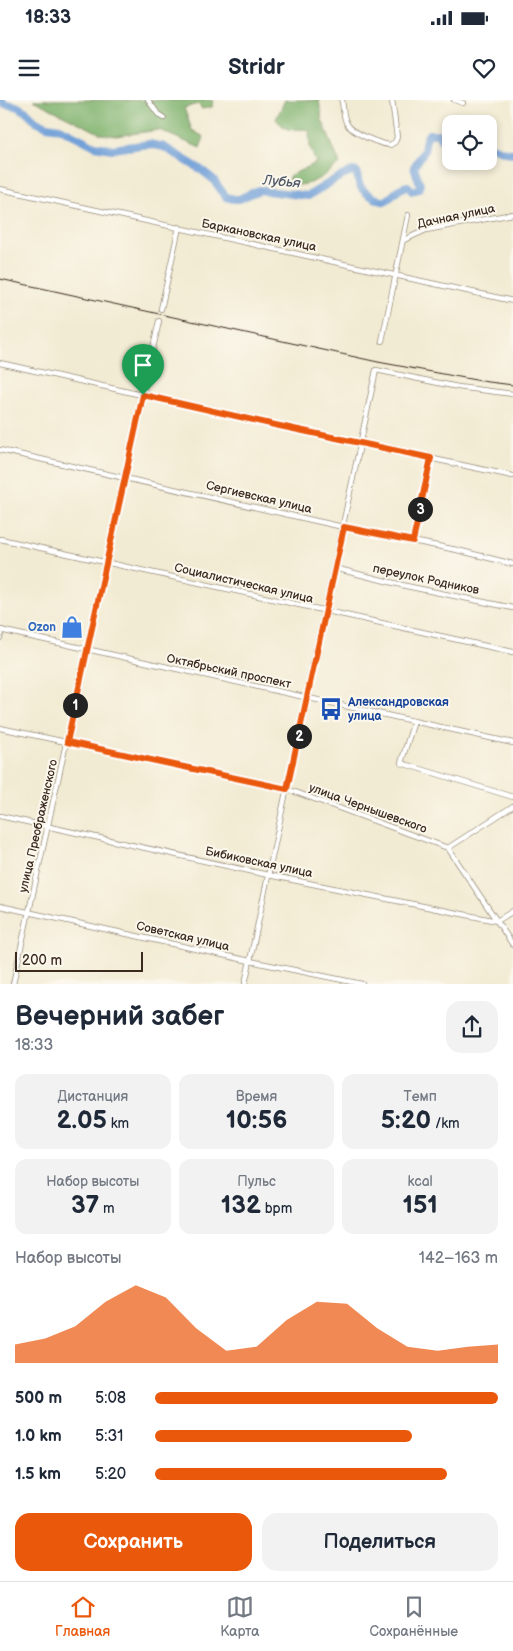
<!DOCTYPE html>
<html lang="ru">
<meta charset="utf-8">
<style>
:root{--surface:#fff;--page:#f2f2f3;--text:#1f2937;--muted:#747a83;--line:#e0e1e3;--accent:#ea580c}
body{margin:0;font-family:"Balsamiq Sans",sans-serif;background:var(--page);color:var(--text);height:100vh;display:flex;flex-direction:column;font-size:19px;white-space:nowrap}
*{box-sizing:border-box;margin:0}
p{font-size:16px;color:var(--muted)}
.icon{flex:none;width:28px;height:28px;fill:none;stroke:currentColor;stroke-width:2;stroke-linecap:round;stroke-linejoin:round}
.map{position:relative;height:884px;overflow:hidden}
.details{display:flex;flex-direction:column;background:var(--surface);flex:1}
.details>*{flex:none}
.buttons{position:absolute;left:442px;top:15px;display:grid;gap:10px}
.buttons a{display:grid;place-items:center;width:55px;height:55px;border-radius:10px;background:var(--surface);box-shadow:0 2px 8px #0003;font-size:25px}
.scale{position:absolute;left:15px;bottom:12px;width:128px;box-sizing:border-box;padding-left:5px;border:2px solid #3b2a1e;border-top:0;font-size:14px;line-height:18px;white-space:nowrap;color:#3b2a1e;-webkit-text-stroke:4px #fbf7ec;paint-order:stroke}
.pin{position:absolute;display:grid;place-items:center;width:42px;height:42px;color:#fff;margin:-51px -21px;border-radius:50% 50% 50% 0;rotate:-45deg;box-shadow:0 0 5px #0007}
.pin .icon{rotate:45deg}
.km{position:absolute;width:25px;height:25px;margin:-12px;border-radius:50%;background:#222;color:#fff;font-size:14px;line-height:25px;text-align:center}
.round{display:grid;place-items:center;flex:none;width:52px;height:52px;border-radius:15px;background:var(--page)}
.head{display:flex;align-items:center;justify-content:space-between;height:85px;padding:0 15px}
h1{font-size:28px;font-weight:700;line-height:38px}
.metrics{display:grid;grid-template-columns:repeat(3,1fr);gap:8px;height:85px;padding:5px 15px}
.metrics div{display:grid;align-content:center;border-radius:12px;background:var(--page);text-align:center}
.metrics b{font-size:25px;font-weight:700}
.metrics small{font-size:14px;font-weight:400}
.metrics p{font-size:14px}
.chart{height:140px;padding:10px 15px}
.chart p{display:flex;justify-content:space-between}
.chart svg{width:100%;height:90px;margin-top:5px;fill:var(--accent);opacity:.7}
.primary-button{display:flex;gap:10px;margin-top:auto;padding:10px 15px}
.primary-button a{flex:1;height:58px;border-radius:15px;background:var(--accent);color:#fff;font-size:20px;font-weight:700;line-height:58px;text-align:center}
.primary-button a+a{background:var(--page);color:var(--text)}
ul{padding:0 15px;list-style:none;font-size:16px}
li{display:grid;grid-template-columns:80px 60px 1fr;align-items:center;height:38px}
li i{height:12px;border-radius:6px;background:var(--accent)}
.status{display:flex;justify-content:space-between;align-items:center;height:35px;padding:0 25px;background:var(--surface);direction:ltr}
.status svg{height:14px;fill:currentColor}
header{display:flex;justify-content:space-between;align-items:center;height:65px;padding:0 15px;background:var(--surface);font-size:22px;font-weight:700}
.menu{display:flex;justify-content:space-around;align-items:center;height:70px;border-top:1px solid var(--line);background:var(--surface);font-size:14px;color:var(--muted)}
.menu a{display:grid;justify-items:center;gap:2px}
.menu .selected{color:var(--accent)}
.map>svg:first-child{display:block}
.forest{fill:#80b36e;stroke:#5e6e46}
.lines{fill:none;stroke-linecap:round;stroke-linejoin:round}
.river{stroke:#6e9ed7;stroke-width:8}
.minor-casing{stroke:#968a78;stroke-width:6}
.minor{stroke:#fff;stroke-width:4.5}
.rail{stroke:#3b2a1e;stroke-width:1}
.route-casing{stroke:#fff;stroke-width:10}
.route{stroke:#ea580c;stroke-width:6}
.labels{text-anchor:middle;stroke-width:4;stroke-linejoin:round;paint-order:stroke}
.street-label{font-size:12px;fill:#3b2a1e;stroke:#fbf7ec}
.shop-label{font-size:12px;font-weight:bold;fill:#366cbe;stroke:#fbf7ec;text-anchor:end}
.transit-label{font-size:12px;font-weight:bold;fill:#164399;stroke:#fbf7ec;text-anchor:start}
.water-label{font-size:14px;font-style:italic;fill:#4f5868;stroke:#fbf7ec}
</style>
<div class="status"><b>18:33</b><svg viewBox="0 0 49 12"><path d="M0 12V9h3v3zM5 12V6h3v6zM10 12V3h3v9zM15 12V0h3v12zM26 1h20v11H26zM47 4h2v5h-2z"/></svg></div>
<header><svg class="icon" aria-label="menu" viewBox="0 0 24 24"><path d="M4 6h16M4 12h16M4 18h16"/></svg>Stridr<svg class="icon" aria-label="heart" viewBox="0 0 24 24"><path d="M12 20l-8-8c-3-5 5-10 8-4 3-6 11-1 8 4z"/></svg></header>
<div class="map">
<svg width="513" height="884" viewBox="0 0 513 884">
<rect width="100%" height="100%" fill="#fbf7ec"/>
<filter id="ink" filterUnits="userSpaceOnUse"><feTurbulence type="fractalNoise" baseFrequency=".02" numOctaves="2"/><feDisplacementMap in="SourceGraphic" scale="10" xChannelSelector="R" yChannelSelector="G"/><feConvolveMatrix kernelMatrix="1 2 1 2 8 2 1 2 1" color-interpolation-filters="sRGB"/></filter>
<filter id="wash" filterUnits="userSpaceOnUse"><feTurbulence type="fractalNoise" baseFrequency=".0096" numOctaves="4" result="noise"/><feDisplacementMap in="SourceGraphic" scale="20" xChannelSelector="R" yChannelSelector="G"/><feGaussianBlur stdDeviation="1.12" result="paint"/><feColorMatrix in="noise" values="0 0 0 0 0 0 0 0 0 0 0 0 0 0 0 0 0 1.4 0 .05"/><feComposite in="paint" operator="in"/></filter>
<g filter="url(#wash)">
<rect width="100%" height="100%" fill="#f2ebd3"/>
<g class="forest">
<path d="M33,0H213L212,7L202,9L198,4L184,8L192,30L204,37L200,48L159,30L116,36L101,34Z"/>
<path d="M285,0H319L322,20L340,64C321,77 313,87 288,85L289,76L316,63L310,47L309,30C292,27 290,36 276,19Z"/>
</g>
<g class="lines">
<g class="river">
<path d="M1,0L4,4L16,6L27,12L36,21L47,26L60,28L95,46L112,49L149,44L164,47L200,69L213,79L226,97L234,99H239L259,90L308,96L334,80L352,71L357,72C358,85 361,91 373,97C377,99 381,102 385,101C394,97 397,87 408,86L412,91L419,89L420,84L414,67L424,51L426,39L429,34H438L441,40L451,44"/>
<path d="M489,46L505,52L513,53"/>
</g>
</g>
</g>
<g filter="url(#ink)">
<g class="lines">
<defs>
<g id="minor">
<path d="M148,0L158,14L164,18"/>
<path d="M342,0C343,8 343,17 347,24C352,33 380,44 390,45L395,42L397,37L392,0"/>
<path d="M454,0L463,3"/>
<path d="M0,89L513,201"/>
<path d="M404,140L426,130L513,114"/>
<path d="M161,209L179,127"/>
<path d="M382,241L408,115"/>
<path d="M0,263L275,325L513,376"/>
<path d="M0,350L343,427L457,450L513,464"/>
<path d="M0,439L513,552"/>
<path d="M413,441L431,358"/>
<path d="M334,468L406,486L513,508"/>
<path d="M0,530L513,643"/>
<path d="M0,538L2,530"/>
<path d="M414,621L401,663L513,697"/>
<path d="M0,628L287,689L448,748L513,706"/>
<path d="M0,716L268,775L497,821L513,811"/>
<path d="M448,748L513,845"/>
<path d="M0,806L250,861L362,884"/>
<path d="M13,884L159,221"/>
<path d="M245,884L376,270L458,287L513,294"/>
</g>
</defs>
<use href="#minor" class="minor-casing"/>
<use href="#minor" class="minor"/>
<path class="rail" d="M0,179L378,262L481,281L513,285"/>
</g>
</g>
<g class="lines" filter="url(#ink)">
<defs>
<path id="route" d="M143,295L275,325L431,358L413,441L344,427L287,689L67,642Z"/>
</defs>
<use href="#route" class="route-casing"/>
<use href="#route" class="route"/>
</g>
<defs>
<symbol id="shop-bare" viewBox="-9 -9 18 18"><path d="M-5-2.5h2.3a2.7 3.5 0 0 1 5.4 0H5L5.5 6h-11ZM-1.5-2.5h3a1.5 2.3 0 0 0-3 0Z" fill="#3f7fe0" stroke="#fbf7ec" stroke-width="2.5" paint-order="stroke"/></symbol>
<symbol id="bus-bare" viewBox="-9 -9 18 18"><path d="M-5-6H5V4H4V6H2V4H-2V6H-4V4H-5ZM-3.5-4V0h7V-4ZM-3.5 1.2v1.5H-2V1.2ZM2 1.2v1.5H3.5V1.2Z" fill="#1a4fb4" stroke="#fbf7ec" stroke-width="2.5" paint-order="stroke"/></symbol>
</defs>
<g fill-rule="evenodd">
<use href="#shop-bare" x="56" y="511" width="32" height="32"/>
<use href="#bus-bare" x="315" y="593" width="32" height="32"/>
</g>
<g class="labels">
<g class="street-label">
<text transform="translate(456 116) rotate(-12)" y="4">Дачная улица</text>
<text transform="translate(259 135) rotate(12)" y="4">Баркановская улица</text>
<text transform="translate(259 397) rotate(13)" y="4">Сергиевская улица</text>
<text transform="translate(426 479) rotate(12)" y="4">переулок Родников</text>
<text transform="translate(244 483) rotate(13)" y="4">Социалистическая улица</text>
<text transform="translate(229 571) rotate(12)" y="4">Октябрьский проспект</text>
<text transform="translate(368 708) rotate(20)" y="4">улица Чернышевского</text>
<text transform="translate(38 726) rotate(-77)" y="4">улица Преображенского</text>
<text transform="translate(259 762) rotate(12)" y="4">Бибиковская улица</text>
<text transform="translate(183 836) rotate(13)" y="4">Советская улица</text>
</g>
<g class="shop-label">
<text x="56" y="531">Ozon</text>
</g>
<g class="transit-label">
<text x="348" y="606">Александровская<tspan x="348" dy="14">улица</tspan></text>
</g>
<g class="water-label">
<text transform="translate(282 81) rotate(5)" y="5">Лубья</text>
</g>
</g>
</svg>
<div class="buttons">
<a><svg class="icon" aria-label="locate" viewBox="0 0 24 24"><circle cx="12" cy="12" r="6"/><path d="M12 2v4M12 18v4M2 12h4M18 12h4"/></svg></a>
</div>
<div class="scale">200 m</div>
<div class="pin" style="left:143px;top:295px;background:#1e9e55"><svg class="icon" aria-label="arrive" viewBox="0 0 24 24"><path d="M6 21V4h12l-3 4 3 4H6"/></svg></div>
<b class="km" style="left:75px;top:605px">1</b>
<b class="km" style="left:299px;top:636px">2</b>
<b class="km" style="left:420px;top:409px">3</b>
</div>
<section class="details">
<div class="head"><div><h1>Вечерний забег</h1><p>18:33</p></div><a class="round"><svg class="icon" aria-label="share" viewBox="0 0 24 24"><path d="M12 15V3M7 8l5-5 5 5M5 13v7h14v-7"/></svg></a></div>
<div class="metrics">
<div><p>Дистанция</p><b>2.05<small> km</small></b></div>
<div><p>Время</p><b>10:56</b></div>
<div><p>Темп</p><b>5:20<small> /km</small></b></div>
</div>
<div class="metrics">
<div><p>Набор высоты</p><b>37<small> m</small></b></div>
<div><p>Пульс</p><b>132<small> bpm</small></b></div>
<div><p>kcal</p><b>151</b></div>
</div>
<div class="chart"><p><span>Набор высоты</span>142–163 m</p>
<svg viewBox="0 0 160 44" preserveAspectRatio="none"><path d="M0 44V35L10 32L20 26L30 14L40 6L50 12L60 27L70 38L80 36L90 23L100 14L110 15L120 27L130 36L140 38L150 36L160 35V44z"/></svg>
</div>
<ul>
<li><b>500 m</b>5:08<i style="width:100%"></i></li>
<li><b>1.0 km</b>5:31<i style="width:75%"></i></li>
<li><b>1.5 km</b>5:20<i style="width:85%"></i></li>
</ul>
<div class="primary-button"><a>Сохранить</a><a>Поделиться</a></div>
</section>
<nav class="menu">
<a class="selected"><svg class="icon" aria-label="home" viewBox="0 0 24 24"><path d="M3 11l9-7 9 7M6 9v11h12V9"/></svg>Главная</a>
<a><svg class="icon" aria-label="map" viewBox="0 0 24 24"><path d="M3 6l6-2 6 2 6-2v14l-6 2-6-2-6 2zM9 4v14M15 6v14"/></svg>Карта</a>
<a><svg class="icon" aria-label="saved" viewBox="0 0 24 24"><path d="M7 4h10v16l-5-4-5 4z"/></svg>Сохранённые</a>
</nav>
